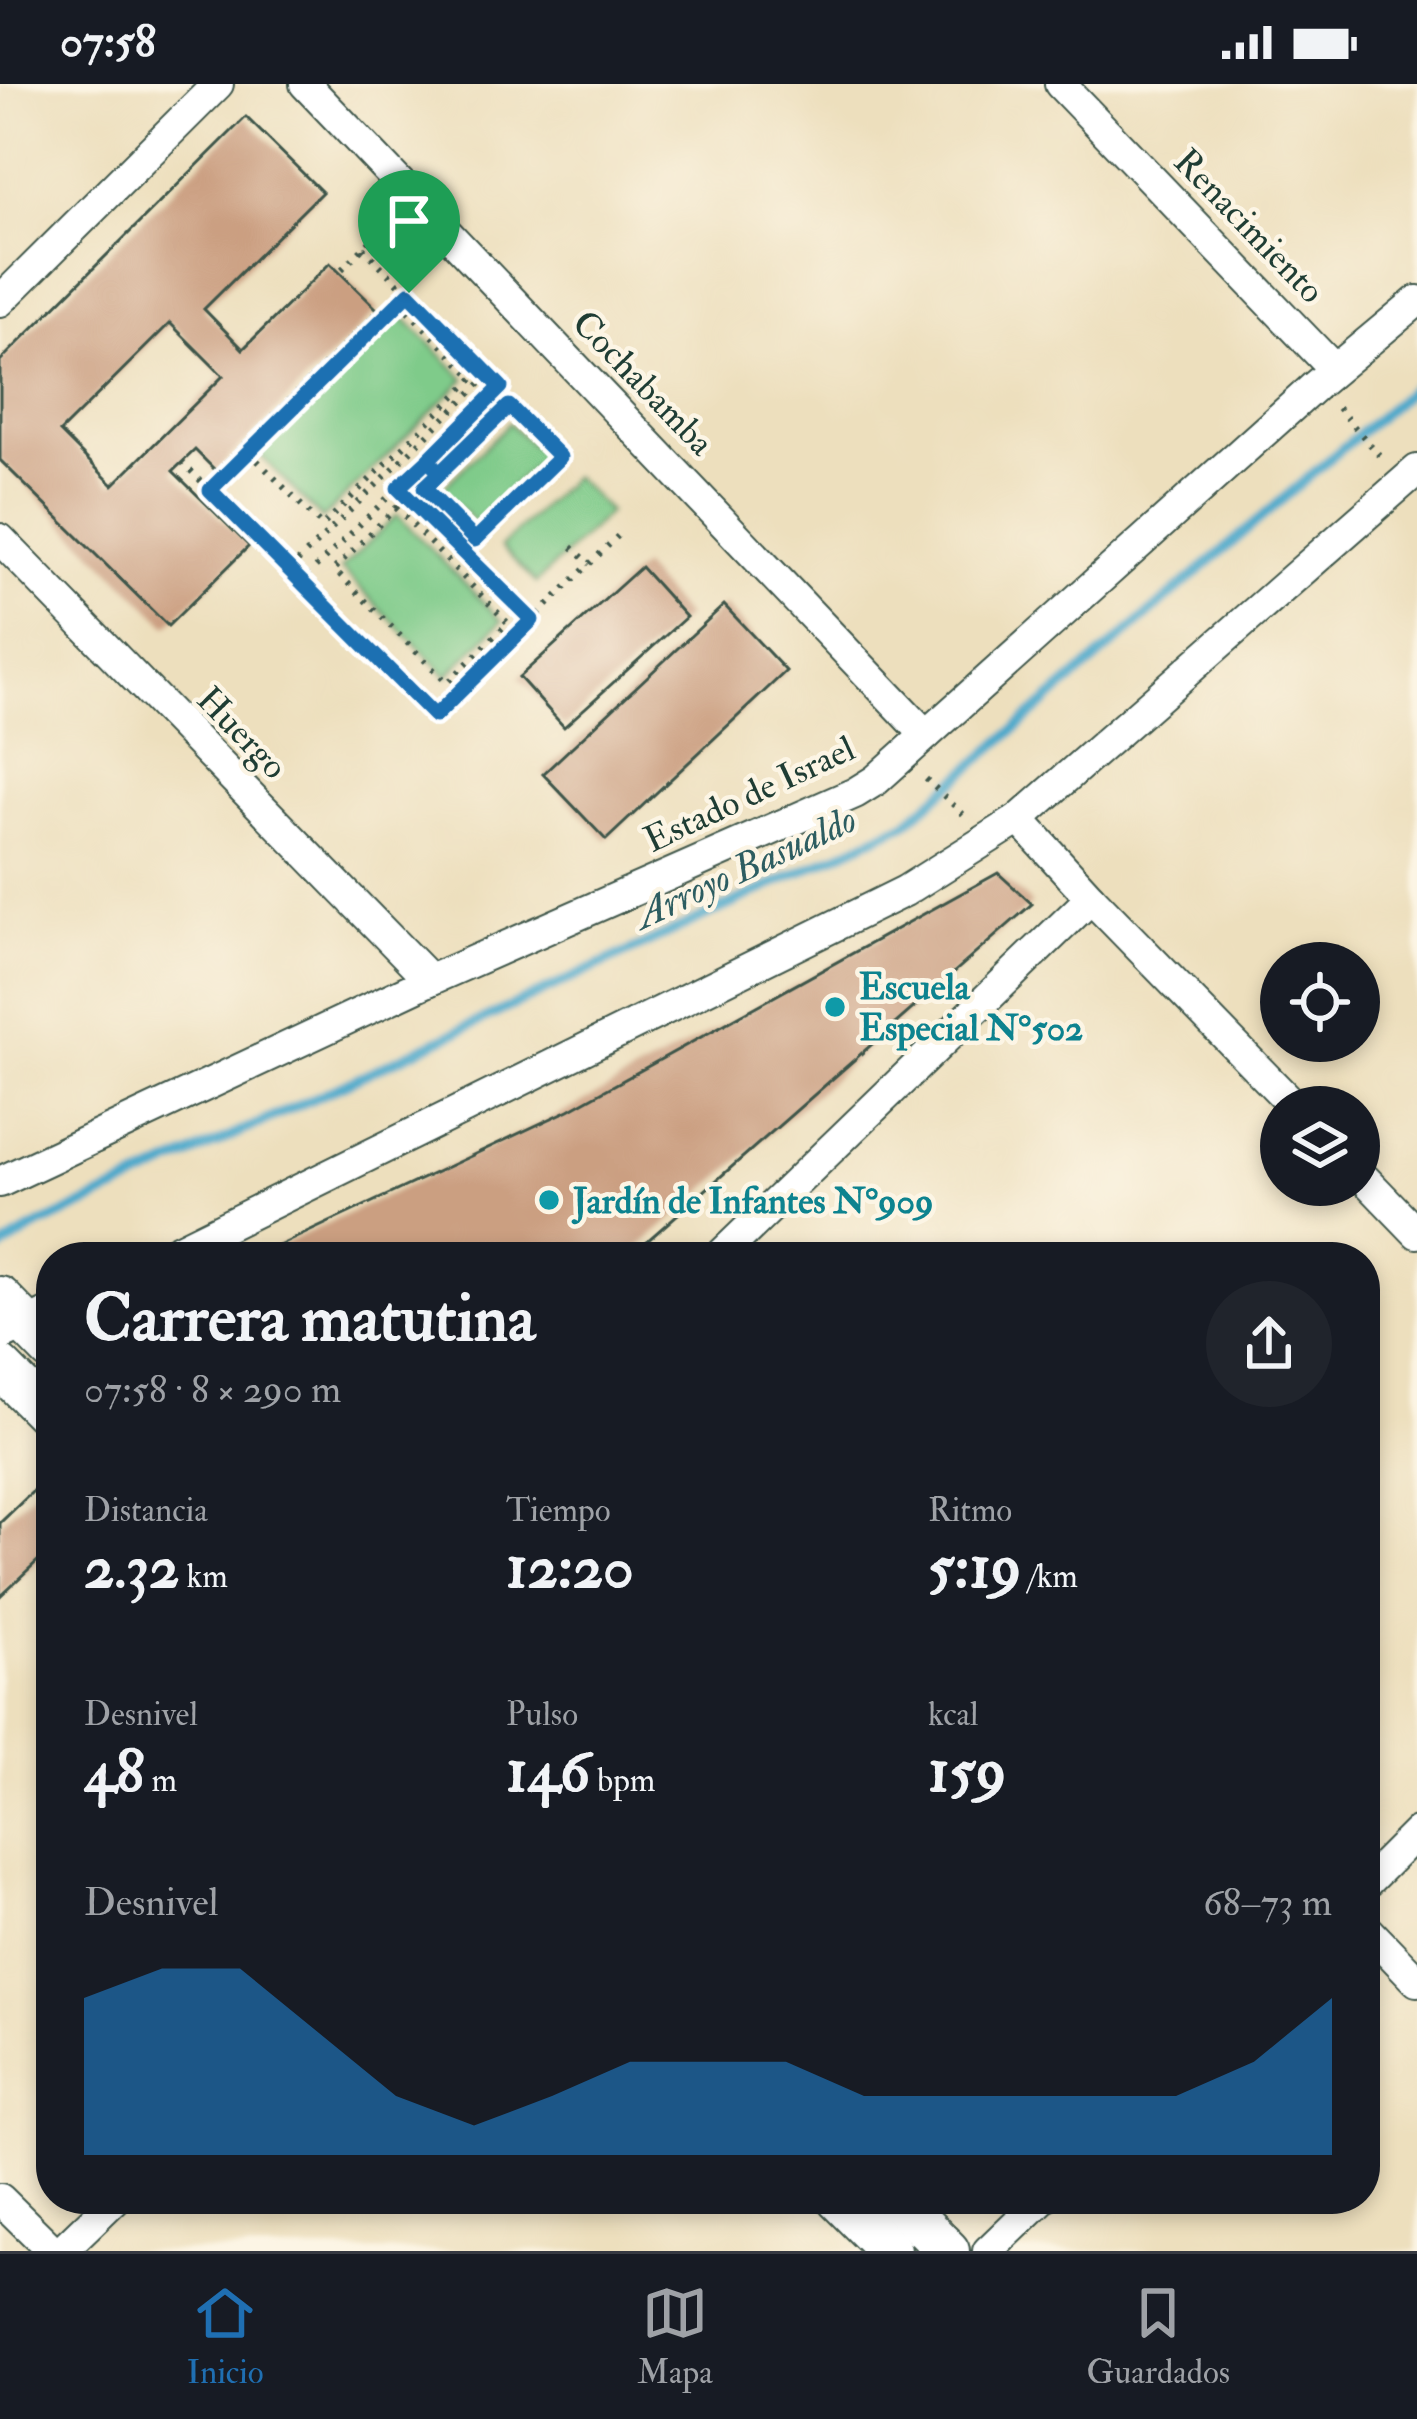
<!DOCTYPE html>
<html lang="es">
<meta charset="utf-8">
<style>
:root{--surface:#171b24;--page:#20242c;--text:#f1f3f6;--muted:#9ea1a6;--line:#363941;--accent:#1f6fb2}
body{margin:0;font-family:"IM FELL Double Pica",serif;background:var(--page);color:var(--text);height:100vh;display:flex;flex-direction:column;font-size:45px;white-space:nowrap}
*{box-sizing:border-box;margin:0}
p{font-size:39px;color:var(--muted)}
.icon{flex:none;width:66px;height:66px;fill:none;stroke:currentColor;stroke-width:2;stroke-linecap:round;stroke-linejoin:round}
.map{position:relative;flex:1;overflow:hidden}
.panel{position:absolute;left:36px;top:1158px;width:1344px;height:972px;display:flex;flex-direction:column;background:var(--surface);border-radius:48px;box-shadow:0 6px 18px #0003}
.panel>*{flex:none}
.buttons{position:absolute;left:1260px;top:858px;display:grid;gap:24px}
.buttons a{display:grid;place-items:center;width:120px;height:120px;border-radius:50%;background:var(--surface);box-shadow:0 6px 18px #0003;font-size:60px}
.pin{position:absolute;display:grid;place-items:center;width:102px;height:102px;color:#fff;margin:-123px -51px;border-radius:50% 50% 50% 0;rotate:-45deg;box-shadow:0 0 12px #0007}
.pin .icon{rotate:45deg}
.round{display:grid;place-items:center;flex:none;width:126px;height:126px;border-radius:63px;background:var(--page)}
.head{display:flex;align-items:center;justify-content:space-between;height:204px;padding:0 48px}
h1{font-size:66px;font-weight:700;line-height:90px}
.stats{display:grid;grid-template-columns:repeat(3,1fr);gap:18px;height:204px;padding:12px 48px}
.stats div{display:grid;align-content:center}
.stats b{font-size:60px;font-weight:700}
.stats small{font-size:33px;font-weight:400}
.stats p{font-size:33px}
.chart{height:336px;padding:24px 48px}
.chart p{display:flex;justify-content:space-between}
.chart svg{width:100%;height:216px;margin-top:12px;fill:var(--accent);opacity:.7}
.status{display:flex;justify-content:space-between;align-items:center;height:84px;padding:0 60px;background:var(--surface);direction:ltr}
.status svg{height:33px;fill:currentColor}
.menu{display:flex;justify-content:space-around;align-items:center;height:168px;border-top:3px solid var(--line);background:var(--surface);font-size:33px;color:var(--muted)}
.menu a{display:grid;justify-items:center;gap:6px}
.menu .current{color:var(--accent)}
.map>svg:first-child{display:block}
.green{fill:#7fcb8a;stroke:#4f845f;stroke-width:3}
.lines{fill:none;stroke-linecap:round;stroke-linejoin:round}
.stream{stroke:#4da9cb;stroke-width:10}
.building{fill:#cb9f81;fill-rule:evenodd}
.minor-casing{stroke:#3e5549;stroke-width:34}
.secondary-casing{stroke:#3e5549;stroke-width:46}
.path{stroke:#3e5549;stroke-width:6;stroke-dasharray:3 9;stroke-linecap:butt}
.minor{stroke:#fff;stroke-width:30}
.secondary{stroke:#fff;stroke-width:42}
.route-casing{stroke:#fff;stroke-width:24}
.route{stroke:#1f6fb2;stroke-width:15}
.culture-dot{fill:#0f9aa8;stroke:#fcf5e5;stroke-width:4.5}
.labels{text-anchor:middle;stroke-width:9;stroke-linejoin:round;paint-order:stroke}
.street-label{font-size:36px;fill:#1f3d34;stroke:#fcf5e5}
.culture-label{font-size:36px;font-weight:bold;fill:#0d838f;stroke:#fcf5e5;text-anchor:start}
.water-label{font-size:39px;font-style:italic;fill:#2d5d61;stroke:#fcf5e5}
</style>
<div class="status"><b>07:58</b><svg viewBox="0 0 49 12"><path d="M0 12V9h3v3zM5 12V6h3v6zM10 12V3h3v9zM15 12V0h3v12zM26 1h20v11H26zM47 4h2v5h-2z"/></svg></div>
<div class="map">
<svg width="1417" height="2167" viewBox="0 0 1417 2167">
<rect width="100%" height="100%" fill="#fcf5e5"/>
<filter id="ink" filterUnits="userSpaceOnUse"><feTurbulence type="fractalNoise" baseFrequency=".00833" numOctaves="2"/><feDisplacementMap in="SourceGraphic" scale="24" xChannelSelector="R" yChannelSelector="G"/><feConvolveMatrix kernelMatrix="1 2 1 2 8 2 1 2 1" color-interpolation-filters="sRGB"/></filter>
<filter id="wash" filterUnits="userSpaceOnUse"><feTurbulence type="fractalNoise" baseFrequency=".004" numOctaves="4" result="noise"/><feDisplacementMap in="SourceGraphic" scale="48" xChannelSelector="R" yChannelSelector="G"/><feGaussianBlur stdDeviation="2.7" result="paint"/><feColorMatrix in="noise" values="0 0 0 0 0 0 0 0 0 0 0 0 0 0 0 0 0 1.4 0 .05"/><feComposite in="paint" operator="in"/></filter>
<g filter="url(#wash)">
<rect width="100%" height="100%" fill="#eddfbd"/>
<g class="green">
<path d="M399,228L465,295L322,435L256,367Z"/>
<path d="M509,339L543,372L475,439L441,406Z"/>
<path d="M573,392L609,428L536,499L501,463Z"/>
<path d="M397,431L502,537L447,592L341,485Z"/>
</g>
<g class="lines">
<path class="stream" d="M0,1166L32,1145L906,739L1417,300"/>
</g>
<g id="blocks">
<g class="building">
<path d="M246,33L322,108L204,225L243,265L330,179L378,226L216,387L195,366L173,387L249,462L168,542L0,376V277ZM170,239L223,292L113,401L60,348Z"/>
<path d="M641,483L686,533L564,643L519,593Z"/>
<path d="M724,521L786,587L606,756L543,690Z"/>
<path d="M998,789L1032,820L629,1173H255L569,1026Z"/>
<path d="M51,1390V1478L44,1471L0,1512V1439Z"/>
</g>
</g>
</g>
<g filter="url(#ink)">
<use href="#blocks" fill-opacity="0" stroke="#3e5549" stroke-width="3"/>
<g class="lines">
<defs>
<g id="minor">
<path d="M305,0L926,651"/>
<path d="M1060,0L1334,285"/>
<path d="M0,217L218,0"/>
<path d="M0,455L430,896"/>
<path d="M1019,735L1091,814L1295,1023"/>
<path d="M1359,1089L1417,1149"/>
<path d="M0,1098L430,896L855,709L876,696L1315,302L1417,217"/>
<path d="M163,1173L905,807L1019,735L1417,386"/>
<path d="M719,1173L1091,814"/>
<path d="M0,1252L51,1228"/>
<path d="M1365,1800L1417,1748"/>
<path d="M1365,1843L1417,1897"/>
<path d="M0,2115L53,2167"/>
<path d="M61,2167L115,2115"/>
<path d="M988,2167L1042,2115"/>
</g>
<g id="secondary">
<path d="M0,1214L51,1266"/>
<path d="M0,1283L51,1334"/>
<path d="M838,2115L890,2167"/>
<path d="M896,2115L948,2167"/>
</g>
</defs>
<use href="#minor" class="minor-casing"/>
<use href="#secondary" class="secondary-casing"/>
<g class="path">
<path d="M363,164L489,291"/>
<path d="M342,185L391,137"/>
<path d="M509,322L560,373L475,456L424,405Z"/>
<path d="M1338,324L1381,373"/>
<path d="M249,368L322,442L474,294L399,218"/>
<path d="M182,378L435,632L623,447"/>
<path d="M398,405L532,536"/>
<path d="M210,406L408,210"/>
<path d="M396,424L508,539L447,599L334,485Z"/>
<path d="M572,463L590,480"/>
<path d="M289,486L489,291L501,303L301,498"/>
<path d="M926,695L964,731"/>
</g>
<use href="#minor" class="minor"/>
<use href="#secondary" class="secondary"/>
</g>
</g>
<g class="lines" filter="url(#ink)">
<defs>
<path id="route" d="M409,209L210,406L435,632L532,536L398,404L428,376L440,389L509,322L560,373L475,456L424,404L440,389L428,376L501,303L409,209"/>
</defs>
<use href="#route" class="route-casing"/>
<use href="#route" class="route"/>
</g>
<g class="culture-dot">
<circle cx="835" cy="923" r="12"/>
<circle cx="549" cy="1116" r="12"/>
</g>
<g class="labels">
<g class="street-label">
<text transform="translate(1250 141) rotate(46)" y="13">Renacimiento</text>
<text transform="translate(644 298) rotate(46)" y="13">Cochabamba</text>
<text transform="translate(243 648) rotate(46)" y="13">Huergo</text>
<text transform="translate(749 709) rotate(-25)" y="13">Estado de Israel</text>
</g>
<g class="culture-label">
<text x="859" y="915">Escuela<tspan x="859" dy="41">Especial N°502</tspan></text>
<text x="573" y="1129">Jardín de Infantes N°909</text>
</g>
<g class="water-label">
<text transform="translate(745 782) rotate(-25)" y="14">Arroyo Basualdo</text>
</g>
</g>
</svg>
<div class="buttons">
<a><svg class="icon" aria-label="locate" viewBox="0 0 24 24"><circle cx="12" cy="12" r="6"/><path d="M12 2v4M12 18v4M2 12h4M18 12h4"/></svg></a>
<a><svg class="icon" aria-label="layers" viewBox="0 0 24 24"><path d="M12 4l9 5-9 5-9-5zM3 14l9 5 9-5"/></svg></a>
</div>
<div class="pin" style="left:409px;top:209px;background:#1e9e55"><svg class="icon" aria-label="arrive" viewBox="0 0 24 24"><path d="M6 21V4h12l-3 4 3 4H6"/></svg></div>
<section class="panel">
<div class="head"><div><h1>Carrera matutina</h1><p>07:58 · 8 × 290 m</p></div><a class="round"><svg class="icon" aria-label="share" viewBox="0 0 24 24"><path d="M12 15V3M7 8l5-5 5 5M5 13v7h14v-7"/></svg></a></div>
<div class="stats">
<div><p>Distancia</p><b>2.32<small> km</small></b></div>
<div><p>Tiempo</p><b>12:20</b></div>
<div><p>Ritmo</p><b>5:19<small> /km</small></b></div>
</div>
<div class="stats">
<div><p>Desnivel</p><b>48<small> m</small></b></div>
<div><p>Pulso</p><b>146<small> bpm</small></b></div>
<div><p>kcal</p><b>159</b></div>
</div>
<div class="chart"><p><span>Desnivel</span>68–73 m</p>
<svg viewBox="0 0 160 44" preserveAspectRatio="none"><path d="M0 44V12L10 6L20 6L30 19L40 32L50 38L60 32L70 25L80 25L90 25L100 32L110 32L120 32L130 32L140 32L150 25L160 12V44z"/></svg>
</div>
</section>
</div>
<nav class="menu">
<a class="current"><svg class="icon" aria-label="home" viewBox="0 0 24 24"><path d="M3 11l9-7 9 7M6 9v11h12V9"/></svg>Inicio</a>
<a><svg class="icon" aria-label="map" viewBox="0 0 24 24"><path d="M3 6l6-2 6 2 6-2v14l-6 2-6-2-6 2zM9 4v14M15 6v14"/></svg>Mapa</a>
<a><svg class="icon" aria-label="saved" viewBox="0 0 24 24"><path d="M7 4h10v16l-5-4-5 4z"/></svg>Guardados</a>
</nav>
